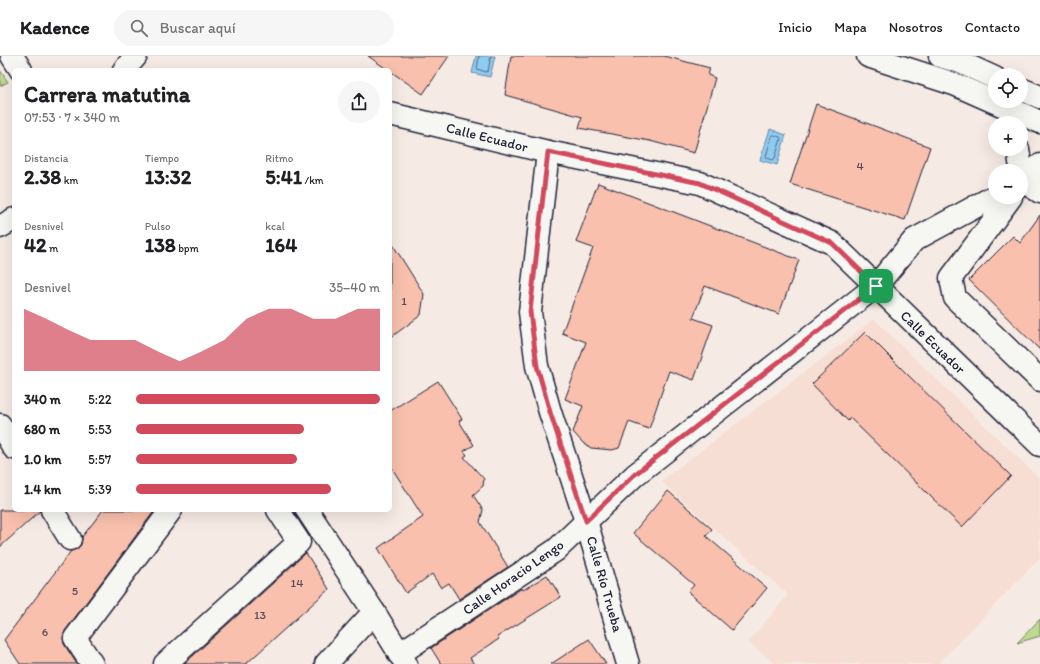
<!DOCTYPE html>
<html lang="es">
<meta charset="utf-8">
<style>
:root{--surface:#fff;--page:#f6f6f6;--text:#202124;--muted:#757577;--line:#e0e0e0;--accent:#d1495b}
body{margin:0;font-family:Itim,sans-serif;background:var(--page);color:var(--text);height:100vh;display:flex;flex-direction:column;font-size:15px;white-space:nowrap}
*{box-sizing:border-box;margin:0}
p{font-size:13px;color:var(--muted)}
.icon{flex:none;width:22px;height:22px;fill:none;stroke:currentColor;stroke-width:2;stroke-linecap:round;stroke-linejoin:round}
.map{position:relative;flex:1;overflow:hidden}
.panel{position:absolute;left:12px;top:12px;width:380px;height:444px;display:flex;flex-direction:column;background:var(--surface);border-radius:6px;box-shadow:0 4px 16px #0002}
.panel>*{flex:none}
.tools{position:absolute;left:988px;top:12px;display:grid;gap:8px}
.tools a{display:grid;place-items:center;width:40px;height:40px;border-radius:50%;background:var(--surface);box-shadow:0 4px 16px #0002;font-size:20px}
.pin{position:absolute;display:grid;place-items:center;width:34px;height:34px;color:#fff;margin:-17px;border-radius:8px;box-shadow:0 2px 6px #0006}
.round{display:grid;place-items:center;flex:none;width:42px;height:42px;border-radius:21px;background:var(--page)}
.headline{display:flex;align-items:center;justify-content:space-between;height:68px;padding:0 12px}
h1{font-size:22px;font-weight:700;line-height:30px}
.metrics{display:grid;grid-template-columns:repeat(3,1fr);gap:6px;height:68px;padding:4px 12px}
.metrics div{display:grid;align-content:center}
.metrics b{font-size:20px;font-weight:700}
.metrics small{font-size:11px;font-weight:400}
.metrics p{font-size:11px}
.chart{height:112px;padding:8px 12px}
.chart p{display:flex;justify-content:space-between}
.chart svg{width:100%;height:72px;margin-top:4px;fill:var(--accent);opacity:.7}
ul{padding:0 12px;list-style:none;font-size:13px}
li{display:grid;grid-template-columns:64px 48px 1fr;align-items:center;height:30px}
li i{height:10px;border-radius:5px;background:var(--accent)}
header{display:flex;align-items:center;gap:24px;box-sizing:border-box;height:56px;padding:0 20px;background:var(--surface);border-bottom:1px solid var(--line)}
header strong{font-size:19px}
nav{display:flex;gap:22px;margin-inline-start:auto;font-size:14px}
.search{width:280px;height:36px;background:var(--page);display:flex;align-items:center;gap:10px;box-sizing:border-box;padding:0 14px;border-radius:22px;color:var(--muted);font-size:15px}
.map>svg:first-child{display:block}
.built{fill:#f7ded4}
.green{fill:#bed990;stroke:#707e66}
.water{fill:#8fcbef;stroke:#6387a7}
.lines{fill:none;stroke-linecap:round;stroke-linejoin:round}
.shore{stroke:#4e6683;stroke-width:1}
.building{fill:#f8c0ad;stroke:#22223b}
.minor-casing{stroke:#22223b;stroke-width:25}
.major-casing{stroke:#22223b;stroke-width:25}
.minor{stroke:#f6f6f2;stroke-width:22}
.major{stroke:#f6f6f2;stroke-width:22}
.route-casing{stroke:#fff;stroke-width:8}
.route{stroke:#d1495b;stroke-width:5}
.labels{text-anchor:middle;stroke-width:3;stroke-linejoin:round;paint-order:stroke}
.number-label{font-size:12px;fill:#584a58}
.street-label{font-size:14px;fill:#22223b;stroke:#f6f6f2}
</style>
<header>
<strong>Kadence</strong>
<div class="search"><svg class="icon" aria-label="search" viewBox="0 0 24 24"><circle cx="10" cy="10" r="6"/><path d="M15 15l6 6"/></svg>Buscar aquí</div>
<nav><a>Inicio</a><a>Mapa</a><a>Nosotros</a><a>Contacto</a></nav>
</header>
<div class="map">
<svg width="1040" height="608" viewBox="0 0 1040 608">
<rect width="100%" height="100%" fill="#f6ebe4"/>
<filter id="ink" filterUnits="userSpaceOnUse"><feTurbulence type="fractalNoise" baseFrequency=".025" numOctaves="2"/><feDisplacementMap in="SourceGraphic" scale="8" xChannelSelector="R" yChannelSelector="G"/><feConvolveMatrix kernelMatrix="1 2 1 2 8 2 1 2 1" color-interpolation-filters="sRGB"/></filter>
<g filter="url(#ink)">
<path class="built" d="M874,263L1040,423V502L938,608H775L748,586L788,539L661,425Z"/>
<g class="green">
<path d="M0,14L8,26L0,30Z"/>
<path d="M1040,563V580L1017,587Z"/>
</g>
<g class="water">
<path d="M476,0H495L490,21L472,17Z"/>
<path d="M770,73L786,79L777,109L760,104Z"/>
</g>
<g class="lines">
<g class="shore">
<path d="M479,0L477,13L486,16L488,15L491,0"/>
<path d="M774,79L780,81L781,83L775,102L773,104L767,102L766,100L772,80Z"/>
</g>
</g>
<g class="building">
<path d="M368,0H449L423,38L390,15V14H388Z"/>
<path d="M511,0H664L710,12L708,19L715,22L694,97L650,85L579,72L582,61L505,39Z"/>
<path d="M816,48L930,91L905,164L790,128Z"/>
<path d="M598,127L799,204L779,258L705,230L693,262L713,269L694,324L669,315L649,373L629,366L619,392L612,394L591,392L583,387L573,376L583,350L565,343L586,286L562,277L593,192L576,186Z"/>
<path d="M1040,159V294L969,224L1013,180L1020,187Z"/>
<path d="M390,184L424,238L421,259L390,282Z"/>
<path d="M865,276L909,320L1011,420L962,471L850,362L848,365L812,328Z"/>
<path d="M438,325L462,363L459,365L474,389L464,395L467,399L464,401L484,423L483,430L473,439L483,454L480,466L508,511L459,543L449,527L441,532L432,518L406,537L378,492L423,461L390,409V355Z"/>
<path d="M668,435L712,473L706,480L767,532L732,574L688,536L694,529L633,477Z"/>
<path d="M0,454H40V455L0,491Z"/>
<path d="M103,454H155L65,575L63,582L64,588L77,608H20L4,584L71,495L77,493L81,489L82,481Z"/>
<path d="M306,497L329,533L246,608H184Z"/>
<path d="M547,519L561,541L497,581L499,583L470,602L474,608H441L431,592L522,532L523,534Z"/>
<path d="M589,583L606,608H551Z"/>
</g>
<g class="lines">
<defs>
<g id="minor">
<path d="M12,0L21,14"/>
<path d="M124,14L136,0"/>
<path d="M390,58L548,96L700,127L832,187L1040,389"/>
<path d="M1018,93L1023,125L1021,128"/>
<path d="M548,96L530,256L537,310L550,356L586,465L628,608"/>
<path d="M1023,125L1040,136"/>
<path d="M1021,126L1040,109"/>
<path d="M1011,141L951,222L955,242L1040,324"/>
<path d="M0,171L14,163"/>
<path d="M0,369L14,392"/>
<path d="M52,454L70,483"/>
<path d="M307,454L374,556L406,608"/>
<path d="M399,598L556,494L635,419L876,230L914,184L995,140"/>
<path d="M92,608L75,582L171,454"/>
<path d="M165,608L299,486L278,454"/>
<path d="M326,608L374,556"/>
</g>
<g id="major">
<path d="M868,0L954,28L1040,66"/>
<path d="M940,0L960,6L995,22"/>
<path d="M1021,33L1040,41"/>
</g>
</defs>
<use href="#minor" class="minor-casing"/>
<use href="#major" class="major-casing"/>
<use href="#minor" class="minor"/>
<use href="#major" class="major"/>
</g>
</g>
<g class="lines" filter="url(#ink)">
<defs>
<path id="route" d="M548,96L700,127L832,187L876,230L634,419L586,465L550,356L537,310L530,256Z"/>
</defs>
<use href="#route" class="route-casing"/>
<use href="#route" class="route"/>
</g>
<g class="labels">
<g class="number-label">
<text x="860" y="114">4</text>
<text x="404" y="249">1</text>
<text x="297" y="531">14</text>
<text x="75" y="539">5</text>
<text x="260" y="563">13</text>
<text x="45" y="580">6</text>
</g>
<g class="street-label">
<text transform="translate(487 81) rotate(14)" y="5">Calle Ecuador</text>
<text transform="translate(933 286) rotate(44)" y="5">Calle Ecuador</text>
<text transform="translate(513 521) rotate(-35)" y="5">Calle Horacio Lengo</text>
<text transform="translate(605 528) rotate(74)" y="5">Calle Río Trueba</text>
</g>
</g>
</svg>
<div class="tools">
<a><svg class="icon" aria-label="locate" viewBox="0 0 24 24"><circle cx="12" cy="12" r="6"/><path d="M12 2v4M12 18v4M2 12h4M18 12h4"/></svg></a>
<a>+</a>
<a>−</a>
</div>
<div class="pin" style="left:876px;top:230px;background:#1e9e55"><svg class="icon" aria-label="arrive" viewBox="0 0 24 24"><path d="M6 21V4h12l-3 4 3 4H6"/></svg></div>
<section class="panel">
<div class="headline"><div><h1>Carrera matutina</h1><p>07:53 · 7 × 340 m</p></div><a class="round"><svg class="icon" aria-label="share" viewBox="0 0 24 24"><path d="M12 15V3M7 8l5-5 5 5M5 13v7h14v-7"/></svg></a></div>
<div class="metrics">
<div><p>Distancia</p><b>2.38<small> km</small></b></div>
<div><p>Tiempo</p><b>13:32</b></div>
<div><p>Ritmo</p><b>5:41<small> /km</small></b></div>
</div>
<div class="metrics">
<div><p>Desnivel</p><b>42<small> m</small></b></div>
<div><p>Pulso</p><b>138<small> bpm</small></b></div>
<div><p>kcal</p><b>164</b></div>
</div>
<div class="chart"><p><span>Desnivel</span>35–40 m</p>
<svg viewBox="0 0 160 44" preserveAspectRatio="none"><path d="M0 44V6L10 12L20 19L30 25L40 25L50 25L60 32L70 38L80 32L90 25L100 12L110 6L120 6L130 12L140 12L150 6L160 6V44z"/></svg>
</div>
<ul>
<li><b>340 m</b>5:22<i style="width:100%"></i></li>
<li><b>680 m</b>5:53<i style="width:69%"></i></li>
<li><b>1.0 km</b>5:57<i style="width:66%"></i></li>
<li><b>1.4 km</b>5:39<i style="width:80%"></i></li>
</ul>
</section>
</div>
